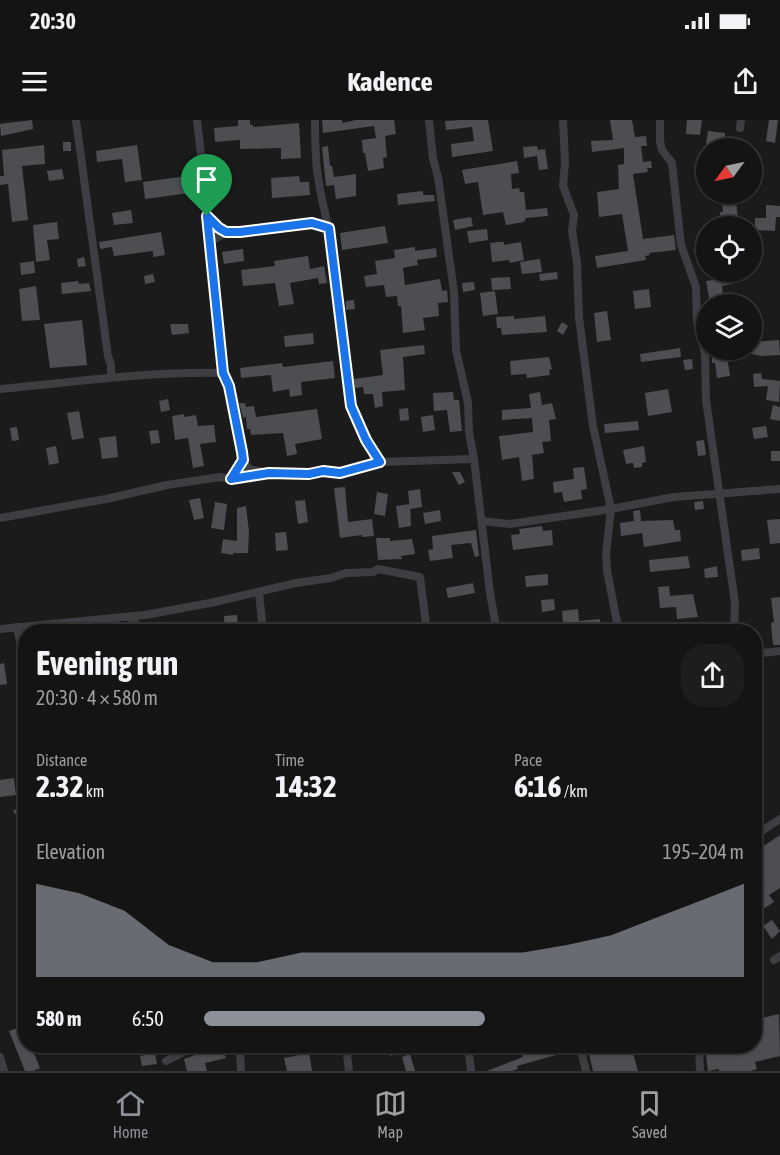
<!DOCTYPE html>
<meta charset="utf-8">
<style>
:root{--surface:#141415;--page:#1d1d1e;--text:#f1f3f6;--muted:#9d9ea0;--line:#333334;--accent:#8c9099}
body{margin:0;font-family:"Asap Condensed",sans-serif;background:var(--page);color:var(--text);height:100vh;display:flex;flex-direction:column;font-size:22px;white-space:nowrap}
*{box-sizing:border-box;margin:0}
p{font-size:20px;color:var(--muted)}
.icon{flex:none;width:33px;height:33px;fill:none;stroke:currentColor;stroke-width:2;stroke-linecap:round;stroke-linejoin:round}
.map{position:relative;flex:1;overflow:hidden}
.panel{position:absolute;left:18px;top:504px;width:744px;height:429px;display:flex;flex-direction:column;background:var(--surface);border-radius:24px;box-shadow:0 2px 4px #0004,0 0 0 2px var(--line)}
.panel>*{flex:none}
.needle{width:39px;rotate:237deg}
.controls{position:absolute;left:696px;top:18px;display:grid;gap:12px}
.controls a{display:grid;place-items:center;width:66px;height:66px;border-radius:50%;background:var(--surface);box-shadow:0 2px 4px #0004,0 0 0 2px var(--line);font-size:30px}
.pin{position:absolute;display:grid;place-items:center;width:51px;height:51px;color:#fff;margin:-62px -26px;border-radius:50% 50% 50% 0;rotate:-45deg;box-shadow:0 0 6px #0007}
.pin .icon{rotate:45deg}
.round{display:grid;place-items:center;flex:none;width:63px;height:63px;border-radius:24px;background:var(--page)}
.head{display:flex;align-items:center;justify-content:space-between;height:102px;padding:0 18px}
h1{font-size:33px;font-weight:700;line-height:45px}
.metrics{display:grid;grid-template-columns:repeat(3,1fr);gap:9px;height:102px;padding:6px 18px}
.metrics div{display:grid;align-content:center}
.metrics b{font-size:30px;font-weight:700}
.metrics small{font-size:16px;font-weight:400}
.metrics p{font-size:16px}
.chart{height:168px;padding:12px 18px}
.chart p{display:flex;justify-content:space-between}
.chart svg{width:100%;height:108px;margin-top:6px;fill:var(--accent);opacity:.7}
ul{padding:0 18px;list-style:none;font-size:20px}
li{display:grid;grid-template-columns:96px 72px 1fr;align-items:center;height:45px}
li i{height:15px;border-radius:8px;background:var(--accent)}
.status{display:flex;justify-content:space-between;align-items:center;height:42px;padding:0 30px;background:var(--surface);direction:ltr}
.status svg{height:16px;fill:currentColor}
header{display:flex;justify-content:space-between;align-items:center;height:78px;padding:0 18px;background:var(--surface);font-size:27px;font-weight:700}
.dock{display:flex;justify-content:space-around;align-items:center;height:84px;border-top:2px solid var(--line);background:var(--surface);font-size:16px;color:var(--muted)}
.dock a{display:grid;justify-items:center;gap:3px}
.dock .current{color:var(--accent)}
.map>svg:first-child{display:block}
.building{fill:#4d4e51}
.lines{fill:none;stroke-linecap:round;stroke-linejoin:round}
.minor{stroke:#3c3e41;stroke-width:8}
.route-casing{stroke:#fff;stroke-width:12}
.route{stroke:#1a73e8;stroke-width:8}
</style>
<div class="status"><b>20:30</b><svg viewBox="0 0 49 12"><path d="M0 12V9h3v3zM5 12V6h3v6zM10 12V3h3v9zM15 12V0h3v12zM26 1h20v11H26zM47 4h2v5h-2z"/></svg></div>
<header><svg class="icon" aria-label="menu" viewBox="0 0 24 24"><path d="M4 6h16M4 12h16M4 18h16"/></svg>Kadence<svg class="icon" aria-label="share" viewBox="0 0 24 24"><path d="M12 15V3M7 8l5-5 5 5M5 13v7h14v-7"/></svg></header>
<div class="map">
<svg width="780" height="951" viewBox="0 0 780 951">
<rect width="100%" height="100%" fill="#1b1b1c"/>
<g class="building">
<path d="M32,0L33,9L1,16L0,4Z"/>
<path d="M238,0H250V5H253V7L299,3L301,38L281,39V28L240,29V20L215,22L214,8L238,6Z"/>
<path d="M322,0H342V3L356,0H394L396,14L385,16L387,37L383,38L384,48L368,51L365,33H363L362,20L376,18L374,6L323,13Z"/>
<path d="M461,0H488L493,31L452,37L451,24L474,21L472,7L446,10L445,1Z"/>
<path d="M610,0H632L635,17L646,16L647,26H641L643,42L651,41L652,48H647L648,52L633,54L643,119L674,115L676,130L649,133L650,135L645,136L646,140L597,148L595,136L628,131L622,94L599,97L597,72L619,69L618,45L624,44V28L592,32L591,21L613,20Z"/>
<path d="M687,0H702L700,15L686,14Z"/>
<path d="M769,0H778L775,23L766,21Z"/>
<path d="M708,11L725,13L724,27L706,25Z"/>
<rect x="63" y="22" width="8" height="9"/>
<path d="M44,25L45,44L22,46L28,100L12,102L8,64L0,65V56H4L2,30Z"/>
<path d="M137,25L142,60L125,62L122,39L97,42L96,31Z"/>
<path d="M328,26L330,46H332L334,57L356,54V76L336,79L334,65L326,66L322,27Z"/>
<path d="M537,26L538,30L545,29L548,49L539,50L537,36L524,38L523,27Z"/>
<path d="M517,41L519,53L511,54L512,69L519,68L520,72H524L526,90L547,88L548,96L526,98L524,102L506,105L503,92L483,95L478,62L465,64L462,50Z"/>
<path d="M62,49L64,59L49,61L47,51Z"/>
<path d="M195,55L197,72L145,79L143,62Z"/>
<path d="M299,56L300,62H309L310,75L272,78L271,58Z"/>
<path d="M423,71V75H434L435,81L398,85L397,74Z"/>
<path d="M721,74H735L739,106H721L720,92H723Z"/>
<path d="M766,85L780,86V97H776L775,111L755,110V98H766Z"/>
<path d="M131,90L133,103L114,105L112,93Z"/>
<path d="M471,97L473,106L455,110L453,100Z"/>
<path d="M57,102L59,119L47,120L50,140L36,142L33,105Z"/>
<path d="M385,106L388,123L342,130L340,113Z"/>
<path d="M487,109L488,120L469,123L467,111Z"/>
<path d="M161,112L165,135L153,137V131L114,136L112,127L100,129L99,122Z"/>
<path d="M499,122H504V125L521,122L524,140L510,143L509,140L492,142L490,123Z"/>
<path d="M415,127V131L436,128L437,137L417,140L418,145L403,148L405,165L440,159L442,171L447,170L448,182L438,183L439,196L423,198L425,210L403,213L401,186H398L397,176L386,177L384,165L366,167L364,156L377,154L375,141L395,138L394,130Z"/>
<path d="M243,129L244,141L224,144L222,132Z"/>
<path d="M308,136L310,149L324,146L327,163L319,164L318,158L290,163L294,184L279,186L275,163L243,166L241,150L275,146L274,141Z"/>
<path d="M84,137L86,146L78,147L77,139Z"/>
<path d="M540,139L542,152L522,154L520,142Z"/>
<path d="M34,141L35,153L21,155L20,143Z"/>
<path d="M557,152L558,159L540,161L539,154Z"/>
<path d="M153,154L155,162L145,164L144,156Z"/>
<path d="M510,157L511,169L492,170L491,158Z"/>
<path d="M732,157L733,164L722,166L723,176L709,178L706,161Z"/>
<path d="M78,161L79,164L89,163L91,171L62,174L61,163Z"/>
<path d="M474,162L475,170L463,172L462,163Z"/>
<path d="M36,166L40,200L22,201L19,169Z"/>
<path d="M649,169L651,187L635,189L633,171Z"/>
<path d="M495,171L498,194L483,196L480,173Z"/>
<path d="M354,180L355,189L346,190V181Z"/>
<path d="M607,191L611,220L597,222L594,193Z"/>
<path d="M514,196V199L545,196L547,212L502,215L501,208H497L496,197Z"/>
<path d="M82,200L87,245L50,248L44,204Z"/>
<path d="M562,202L568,206L563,215L557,211Z"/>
<path d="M170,204H188L189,213L172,215Z"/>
<path d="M313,213L314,224L285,227L284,216Z"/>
<path d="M779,220L780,235L761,236L752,234V222Z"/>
<path d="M424,225L425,234L403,237L405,270L382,272L383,286L375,288L373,274H364L363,267L355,268L354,259L383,255L380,230Z"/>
<path d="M680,228L681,237L641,242L640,234Z"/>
<path d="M716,230H726L730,256L717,258L715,243H712V236H716Z"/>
<path d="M549,237L552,249L549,250L550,255L527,258L526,254L511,255L510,241Z"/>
<path d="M692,239L693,249L685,250L683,240Z"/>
<path d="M333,241L335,258L301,262L302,275L290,277L289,269L273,272L271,255L241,258L240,248L282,243L283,247Z"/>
<path d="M761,253L762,259L780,261L779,282L766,280L768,266L754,267L753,254Z"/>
<path d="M668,269L672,292L648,296L645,273Z"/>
<path d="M453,272L454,280H459L462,311L450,312L447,290L434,291L433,273Z"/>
<path d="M540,272L542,285L552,283L556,299L549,300L551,321L542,322L544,333L532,335L534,359L522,361L519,337L502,340L499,316L533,312L532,298L502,300V290L531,288L529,274Z"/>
<path d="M168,279L170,290L161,292L159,281Z"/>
<path d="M239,283H245L246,287L254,286L256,297L317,289L322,319L295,324L297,334L287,336L283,313L251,315L250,309H247L246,297L243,298Z"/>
<path d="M773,285L780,287V301L770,299Z"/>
<path d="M408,288L409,300L400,301L399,289Z"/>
<path d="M79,291L84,318L72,320L67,293Z"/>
<path d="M184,294V297L196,295L198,306L214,305L216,322L200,324L204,346L193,348L188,318L175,320L172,296Z"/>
<path d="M433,295L435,310L423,312L421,297Z"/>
<path d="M638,301L639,310L605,313L604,304Z"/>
<path d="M766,306L768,317L754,319L752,308Z"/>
<path d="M17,307L19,320L12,321L10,308Z"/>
<path d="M158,310L160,323L151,324L149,311Z"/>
<path d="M116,316L118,337L102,339L99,318Z"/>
<path d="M704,320L706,335L698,336L696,321Z"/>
<path d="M56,326L59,343L49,345L46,328Z"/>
<path d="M644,326L646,342L642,343V347L634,348L633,343L626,344L623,330Z"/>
<rect x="771" y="331" width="9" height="10"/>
<path d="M584,347L587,369L581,370L582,379L564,382L562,372L554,373L553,362L574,359L573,348Z"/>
<path d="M452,352H460L465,362L459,365Z"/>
<path d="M345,367L348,402L372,399L374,416L362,417V415L340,418L334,368Z"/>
<path d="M420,369L422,387L410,389L408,371Z"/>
<path d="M377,372L388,374L385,396L374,394Z"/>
<path d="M200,378L204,398L194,400L189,380Z"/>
<path d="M305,380L308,402L298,404L295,381Z"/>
<path d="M703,381L704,389L695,390L694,382Z"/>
<path d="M215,382L227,384L224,410L211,408Z"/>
<path d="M410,384L411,406L399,408L396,386Z"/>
<path d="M246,386L249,412L248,433H233V435L221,433L223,419L237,421V388Z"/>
<path d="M440,390L441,401L425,404L423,393Z"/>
<path d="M640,390L641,401L673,400L675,410H680L681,421L644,427L642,413L621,416L620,403L634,401L633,391Z"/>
<path d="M780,399V423L770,424L767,400Z"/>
<path d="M542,406L543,411L552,410L553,425L513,430L511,415L520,414L519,409Z"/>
<path d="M476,410L479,436L475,437L471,423L451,425L453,438L430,441L428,430L433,429L432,416Z"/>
<path d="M286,412L288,430L276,431L275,413Z"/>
<path d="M376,418H390V421L412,419L415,434L401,436L402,439L378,440Z"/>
<path d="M759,428L760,439L742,441L741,430Z"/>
<path d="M688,436L690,448L650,452L649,440Z"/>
<path d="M717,446L718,457L705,458L704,449Z"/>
<path d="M548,454V465L526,467L525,456Z"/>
<path d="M473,463L475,473L448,478L446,468Z"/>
<path d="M669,466L670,476L693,474L698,497L677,499L676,487L660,488L658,467Z"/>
<path d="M780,477V525H773L771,503L774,502L771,478Z"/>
<path d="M554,479L555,490L542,492L541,480Z"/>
<path d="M578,489L579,501L600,499L601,512H564L562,491Z"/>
<path d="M237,495L238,510L225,511L224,496Z"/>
<path d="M290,502L292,512H276L275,505Z"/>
<path d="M673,502L675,512H661L659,504Z"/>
<path d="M319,503L320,512H309L308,505Z"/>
<path d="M4,543L7,564L0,565V544Z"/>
<path d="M14,658L16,675L0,677V660Z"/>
<path d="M26,682V696L20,700L13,691Z"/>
<path d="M780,715V768L769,775L774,782L763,789L758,782L754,785V773L765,766L754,748V722H757L761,728Z"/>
<path d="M772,800L780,811L772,819L763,806Z"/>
<path d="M779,894L780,936L755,942L757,949L751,951H719V949L708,951L705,929L718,926H754V900Z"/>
<path d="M26,905V926H31L40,948L33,951H25L9,911Z"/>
<path d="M222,926L226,938L205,943L207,951H187L184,939L206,931L205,930Z"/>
<path d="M297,926H323V929L309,932L312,951H287L284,938L299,935Z"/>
<path d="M387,926H402L404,933L390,936Z"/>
<path d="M519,926H561L563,933L517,946L518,949L512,951H487L523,937Z"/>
<path d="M605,926H631L638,951H593L588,930Z"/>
<path d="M155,933L157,944L142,946L140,936Z"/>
<path d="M410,934L415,951H406L402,937Z"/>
</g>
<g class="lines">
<g class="minor">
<path d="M76,0L108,236L111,245V256"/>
<path d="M197,0L211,121L223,253L229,266L240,315L243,340L249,349L263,352"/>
<path d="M315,0C315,19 315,38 318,57C322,87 332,112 332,142L351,286L366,320L380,342"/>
<path d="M429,0L433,39L438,57L454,172L456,230L468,283L469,312L474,339L490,473L497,512"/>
<path d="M563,0L565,42L563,66L574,95L572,111L577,142L579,198L593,306L611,389L606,434L607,451L619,512"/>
<path d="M660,0V21L662,30L672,43L681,125L696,167L697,201L705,234L706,280L735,483L734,512"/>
<path d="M740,8L741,0"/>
<path d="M207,96L219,108L227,112"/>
<path d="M211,121L227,112H240L294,104L312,103L329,108"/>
<path d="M0,269C75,262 148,251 223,253"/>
<path d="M0,398L106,379L167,365L220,357L232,359L269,353L309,354L323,351L340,353L380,342L474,339"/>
<path d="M482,401L510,404L611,389L674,377L780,369"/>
<path d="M259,472L263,512"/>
<path d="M130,497L138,506L140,512"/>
<path d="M17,507L26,550"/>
<path d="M0,509L145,495L210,483L296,463L331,458L346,453L373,452L378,449L420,457L427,512"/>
<path d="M754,534L780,531"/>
<path d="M754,716L780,699"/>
<path d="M774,840L780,836"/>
<path d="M240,926L241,951"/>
<path d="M346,926L349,951"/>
<path d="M468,926L471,951"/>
<path d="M580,926L586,951"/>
<path d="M699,926L700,951"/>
<path d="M0,937L4,951"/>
<path d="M166,941L196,926"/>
</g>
</g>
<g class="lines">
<defs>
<path id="route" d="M207,96L219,108L226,112H240L312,103L329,108L351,286L366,320L380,342L340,353L323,351L309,354L269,353L231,359L243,340L242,332L229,266L223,253Z"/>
</defs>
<use href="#route" class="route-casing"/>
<use href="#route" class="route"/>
</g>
</svg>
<div class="controls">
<a><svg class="needle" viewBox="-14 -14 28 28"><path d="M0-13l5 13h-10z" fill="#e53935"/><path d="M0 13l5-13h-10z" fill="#9d9ea0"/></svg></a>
<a><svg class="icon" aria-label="locate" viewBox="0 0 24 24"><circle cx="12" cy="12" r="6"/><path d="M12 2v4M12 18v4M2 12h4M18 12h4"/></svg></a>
<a><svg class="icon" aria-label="layers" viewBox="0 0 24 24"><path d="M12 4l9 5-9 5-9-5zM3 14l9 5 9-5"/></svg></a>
</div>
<div class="pin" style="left:207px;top:96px;background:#1e9e55"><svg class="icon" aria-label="arrive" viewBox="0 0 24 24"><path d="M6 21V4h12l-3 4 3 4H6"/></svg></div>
<section class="panel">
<div class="head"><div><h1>Evening run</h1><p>20:30 · 4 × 580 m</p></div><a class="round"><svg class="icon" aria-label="share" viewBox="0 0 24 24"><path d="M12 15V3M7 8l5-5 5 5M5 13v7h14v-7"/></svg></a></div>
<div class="metrics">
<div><p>Distance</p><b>2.32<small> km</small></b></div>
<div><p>Time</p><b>14:32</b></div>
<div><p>Pace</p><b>6:16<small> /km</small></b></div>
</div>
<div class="chart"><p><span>Elevation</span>195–204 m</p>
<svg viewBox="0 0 160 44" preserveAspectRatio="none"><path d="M0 44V6L10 10L20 17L30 31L40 38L50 38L60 34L70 34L80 34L90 34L100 34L110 34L120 31L130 27L140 20L150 13L160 6V44z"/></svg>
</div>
<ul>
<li><b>580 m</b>6:50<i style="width:52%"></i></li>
</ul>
</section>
</div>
<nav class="dock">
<a class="current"><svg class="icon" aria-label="home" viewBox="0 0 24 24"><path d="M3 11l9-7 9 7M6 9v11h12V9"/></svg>Home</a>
<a><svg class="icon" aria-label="map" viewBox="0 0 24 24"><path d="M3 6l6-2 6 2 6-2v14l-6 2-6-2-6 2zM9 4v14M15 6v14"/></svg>Map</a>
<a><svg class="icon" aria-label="saved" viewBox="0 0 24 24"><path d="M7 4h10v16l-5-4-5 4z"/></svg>Saved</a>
</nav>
